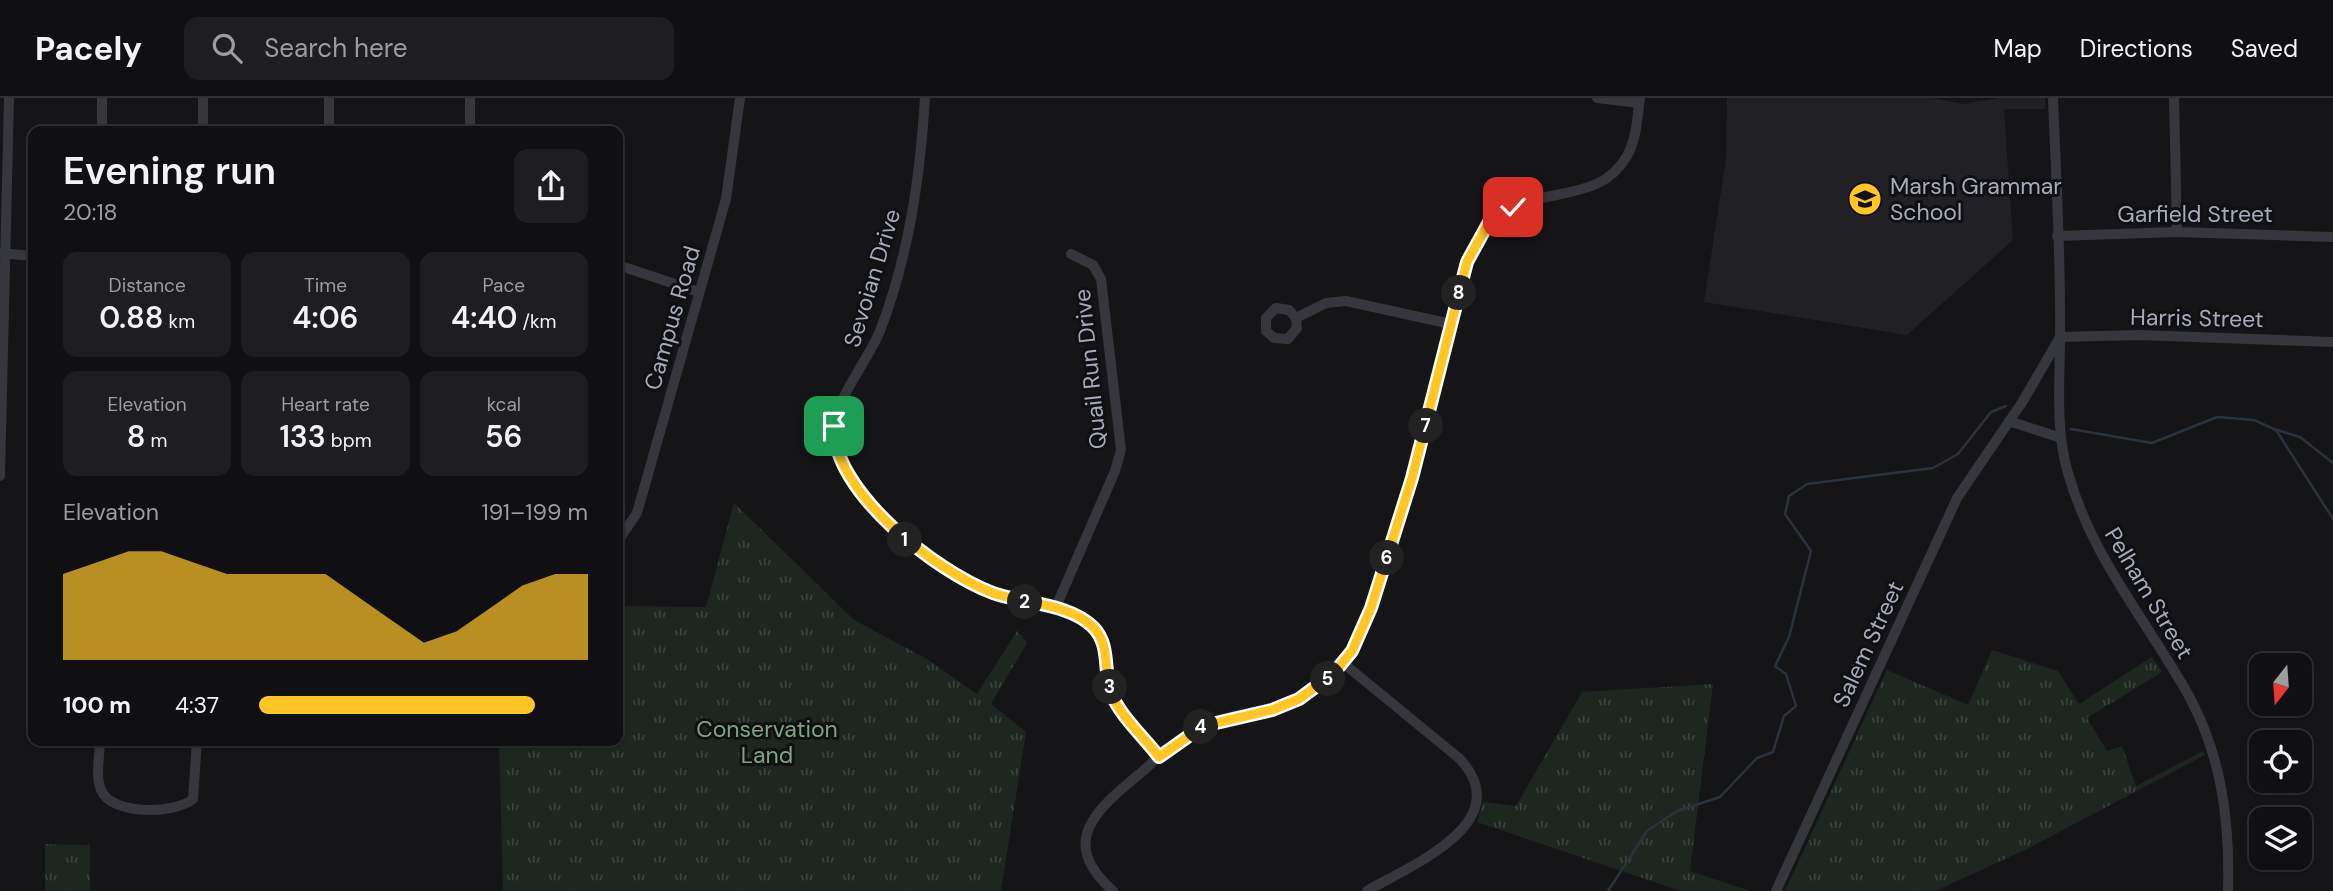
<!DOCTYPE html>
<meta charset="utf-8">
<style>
:root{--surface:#101012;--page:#1e1e20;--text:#f1f3f6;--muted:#9c9d9f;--line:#303032;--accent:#ffc626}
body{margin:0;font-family:"DM Sans",sans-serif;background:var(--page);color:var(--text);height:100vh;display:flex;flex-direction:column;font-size:26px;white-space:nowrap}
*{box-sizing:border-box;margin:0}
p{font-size:23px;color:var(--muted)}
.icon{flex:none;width:38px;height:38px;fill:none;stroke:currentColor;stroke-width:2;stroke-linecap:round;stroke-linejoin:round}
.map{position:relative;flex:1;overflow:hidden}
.sheet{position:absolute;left:28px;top:28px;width:595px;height:620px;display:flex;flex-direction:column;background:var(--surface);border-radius:14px;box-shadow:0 2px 5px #0004,0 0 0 2px var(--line)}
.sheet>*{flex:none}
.needle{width:46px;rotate:197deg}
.tools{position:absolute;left:2249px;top:555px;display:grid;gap:14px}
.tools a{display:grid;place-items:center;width:63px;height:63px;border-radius:14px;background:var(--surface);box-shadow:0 2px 5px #0004,0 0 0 2px var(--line);font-size:35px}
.pin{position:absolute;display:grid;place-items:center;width:60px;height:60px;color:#fff;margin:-30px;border-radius:14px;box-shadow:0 4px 10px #0006}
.km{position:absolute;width:35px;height:35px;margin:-18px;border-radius:50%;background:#222;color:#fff;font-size:19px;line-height:35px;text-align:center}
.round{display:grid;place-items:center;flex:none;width:74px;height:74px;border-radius:14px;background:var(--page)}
.headline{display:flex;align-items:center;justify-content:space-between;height:119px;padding:0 35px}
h1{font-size:38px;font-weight:600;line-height:52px}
.stats{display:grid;grid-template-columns:repeat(3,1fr);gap:10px;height:119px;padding:7px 35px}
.stats div{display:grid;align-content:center;border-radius:14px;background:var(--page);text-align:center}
.stats b{font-size:30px;font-weight:600}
.stats small{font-size:19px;font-weight:400}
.stats p{font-size:19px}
.chart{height:196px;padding:14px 35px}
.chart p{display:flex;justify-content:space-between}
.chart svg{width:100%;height:126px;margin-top:7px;fill:var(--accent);opacity:.7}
ul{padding:0 35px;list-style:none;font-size:23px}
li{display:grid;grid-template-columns:112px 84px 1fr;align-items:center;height:52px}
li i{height:18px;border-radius:9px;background:var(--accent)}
header{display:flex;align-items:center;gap:42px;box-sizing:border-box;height:98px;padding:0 35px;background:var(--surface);border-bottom:2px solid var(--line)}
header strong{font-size:33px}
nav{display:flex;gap:38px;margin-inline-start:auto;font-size:24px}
.search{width:490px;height:63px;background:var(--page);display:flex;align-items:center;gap:18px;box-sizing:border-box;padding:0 24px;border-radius:14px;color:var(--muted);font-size:26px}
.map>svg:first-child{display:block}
.built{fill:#212125}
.grass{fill:url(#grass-tufts)}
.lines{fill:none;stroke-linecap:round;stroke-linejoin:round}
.stream{stroke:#2a333d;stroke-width:2.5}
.minor{stroke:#36373d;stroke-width:10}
.route-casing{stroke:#fff;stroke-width:14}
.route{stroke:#ffc626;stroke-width:9}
.labels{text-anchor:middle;stroke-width:6;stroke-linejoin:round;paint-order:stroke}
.poi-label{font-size:23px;fill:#a6aab9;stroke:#101013;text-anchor:start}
.street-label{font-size:23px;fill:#a6aab9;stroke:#101013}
.park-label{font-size:23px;fill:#7ba681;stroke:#101013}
</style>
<header>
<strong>Pacely</strong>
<div class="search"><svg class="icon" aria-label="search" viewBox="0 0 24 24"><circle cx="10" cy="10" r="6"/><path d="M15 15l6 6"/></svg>Search here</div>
<nav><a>Map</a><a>Directions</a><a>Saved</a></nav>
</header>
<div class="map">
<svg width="2333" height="793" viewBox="0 0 2333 793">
<defs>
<pattern id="grass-tufts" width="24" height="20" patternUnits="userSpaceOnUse" patternTransform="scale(1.75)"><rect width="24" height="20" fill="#1d261f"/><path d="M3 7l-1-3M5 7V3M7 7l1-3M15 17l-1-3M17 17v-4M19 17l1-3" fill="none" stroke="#3b433d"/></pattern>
</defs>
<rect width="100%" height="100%" fill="#151518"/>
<path class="built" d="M1727,0H1932L1963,6L1998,0H2045V11H2004L2013,142L1907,237L1704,204L1726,61Z"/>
<g class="grass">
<path d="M734,405L854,522L927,561L977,596L1017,533L1027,545L991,606L1026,634L1001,793H503L499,642H618V508L706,509Z"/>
<path d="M1992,552L2058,573L2079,606L2152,559L2162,574L2087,620L2107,653L2122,648L2136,688L2203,653L2205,657L2025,752L1935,793H1785L1887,572L1968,607Z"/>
<path d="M1713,586L1690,773L1750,793H1681L1477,724L1483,704L1516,708L1582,594Z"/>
<path d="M45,746L90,747V793H45Z"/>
</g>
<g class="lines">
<g class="stream">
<path d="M2071,331L2152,345L2217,319L2254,322L2276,332L2333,421"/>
<path d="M2277,332L2300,339L2333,365"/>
<path d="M1608,793L1647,733L1677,713L1720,699L1757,660L1773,654L1784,618L1796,608L1786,576L1775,568L1789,539L1811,453L1785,416L1789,398L1807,386L1933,370L1958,356L1991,314L2006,308"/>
</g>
<g class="minor">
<path d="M102,0V33"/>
<path d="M203,0V33"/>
<path d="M925,0C920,80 909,157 880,233C868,262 838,298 834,328C831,351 847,372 860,390C897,442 948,483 1010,500C1037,508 1073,508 1094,530C1111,548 1103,574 1111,595C1120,618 1144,640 1159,659"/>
<path d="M1597,0L1639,5"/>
<path d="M2053,0C2056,79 2061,159 2060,238C2060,284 2055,331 2068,375C2092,460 2147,523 2189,598C2222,659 2230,725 2228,793"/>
<path d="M2174,0L2177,134"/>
<path d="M329,33V0"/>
<path d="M470,33V0"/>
<path d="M2057,138L2177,134L2333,139"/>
<path d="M0,155L33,158"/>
<path d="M618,167L699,194"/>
<path d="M1296,220L1289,212L1276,210L1266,220V233L1274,240L1288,241L1297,230L1296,220L1326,205L1346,203L1451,226"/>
<path d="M2009,323L2061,340"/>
<path d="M0,378L9,0"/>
<path d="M618,443L637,415L726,101L740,0"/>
<path d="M1055,511L1115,373L1121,352L1101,181L1093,167L1071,156"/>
<path d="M1343,565L1460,661C1518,725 1411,767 1367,793"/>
<path d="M100,642C100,657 95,678 101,692C112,718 175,716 193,701L197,642"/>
<path d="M1113,793C1055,742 1100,709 1143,673C1161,657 1179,638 1202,629C1250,607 1289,619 1332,577C1365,544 1375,496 1389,453C1418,361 1440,267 1464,173C1499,64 1589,124 1627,58C1637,40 1637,20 1640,0"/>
<path d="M1776,793L1957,400L2023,303L2060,239L2139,237L2333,244"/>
</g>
</g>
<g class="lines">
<defs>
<path id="route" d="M834,328C832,394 937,474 993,495C1024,506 1069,505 1093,529C1111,547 1103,573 1111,595C1120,618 1144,639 1159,659L1203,628L1272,612L1299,601L1333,576L1352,553L1371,510L1412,380L1467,164L1489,124L1513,109"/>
</defs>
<use href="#route" class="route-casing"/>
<use href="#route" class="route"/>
</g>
<defs>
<symbol id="school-disc" viewBox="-11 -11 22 22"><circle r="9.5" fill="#ffc626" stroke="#101013"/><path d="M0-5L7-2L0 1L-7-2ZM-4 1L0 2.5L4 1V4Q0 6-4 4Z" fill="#111"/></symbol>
</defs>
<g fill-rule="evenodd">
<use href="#school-disc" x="1846" y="82" width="38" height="38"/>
</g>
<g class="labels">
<g class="poi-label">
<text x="1890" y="96">Marsh Grammar<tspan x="1890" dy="26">School</tspan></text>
</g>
<g class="street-label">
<text x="2195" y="124">Garfield Street</text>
<text transform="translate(872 180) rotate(-73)" y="8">Sevoian Drive</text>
<text transform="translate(672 220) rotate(-74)" y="8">Campus Road</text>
<text transform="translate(2197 220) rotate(1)" y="8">Harris Street</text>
<text transform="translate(1090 271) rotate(-96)" y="8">Quail Run Drive</text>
<text transform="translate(2149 495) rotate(59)" y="8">Pelham Street</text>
<text transform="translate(1868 546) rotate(-65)" y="8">Salem Street</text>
</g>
<g class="park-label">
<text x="767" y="639">Conservation<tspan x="767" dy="26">Land</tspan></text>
</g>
</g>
</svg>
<div class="tools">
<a><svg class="needle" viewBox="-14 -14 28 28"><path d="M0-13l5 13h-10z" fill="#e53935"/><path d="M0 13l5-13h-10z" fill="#9c9d9f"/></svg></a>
<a><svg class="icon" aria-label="locate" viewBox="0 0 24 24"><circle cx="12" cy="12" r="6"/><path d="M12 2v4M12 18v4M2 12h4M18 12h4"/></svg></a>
<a><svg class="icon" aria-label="layers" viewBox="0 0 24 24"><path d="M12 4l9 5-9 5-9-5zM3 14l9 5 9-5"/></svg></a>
</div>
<div class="pin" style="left:834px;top:328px;background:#1e9e55"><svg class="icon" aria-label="arrive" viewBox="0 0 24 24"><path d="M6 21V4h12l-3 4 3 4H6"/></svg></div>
<div class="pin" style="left:1513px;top:109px;background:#d93025"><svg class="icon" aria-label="check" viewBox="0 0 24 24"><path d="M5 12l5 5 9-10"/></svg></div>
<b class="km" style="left:905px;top:442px">1</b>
<b class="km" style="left:1025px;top:504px">2</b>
<b class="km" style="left:1110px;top:589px">3</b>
<b class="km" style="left:1201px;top:629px">4</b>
<b class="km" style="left:1328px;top:581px">5</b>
<b class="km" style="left:1387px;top:460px">6</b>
<b class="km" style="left:1426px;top:328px">7</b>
<b class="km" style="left:1459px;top:195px">8</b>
<section class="sheet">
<div class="headline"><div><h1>Evening run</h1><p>20:18</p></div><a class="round"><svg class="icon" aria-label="share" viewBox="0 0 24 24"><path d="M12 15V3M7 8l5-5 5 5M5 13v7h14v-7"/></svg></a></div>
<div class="stats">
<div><p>Distance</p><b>0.88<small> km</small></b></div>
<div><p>Time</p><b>4:06</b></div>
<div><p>Pace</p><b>4:40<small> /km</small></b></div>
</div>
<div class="stats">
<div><p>Elevation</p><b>8<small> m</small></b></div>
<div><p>Heart rate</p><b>133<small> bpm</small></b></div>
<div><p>kcal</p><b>56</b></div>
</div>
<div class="chart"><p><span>Elevation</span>191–199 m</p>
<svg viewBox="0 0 160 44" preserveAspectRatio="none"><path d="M0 44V14L10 10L20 6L30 6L40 10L50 14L60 14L70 14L80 14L90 22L100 30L110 38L120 34L130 26L140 18L150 14L160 14V44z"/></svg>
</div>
<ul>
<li><b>100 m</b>4:37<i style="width:84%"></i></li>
</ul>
</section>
</div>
